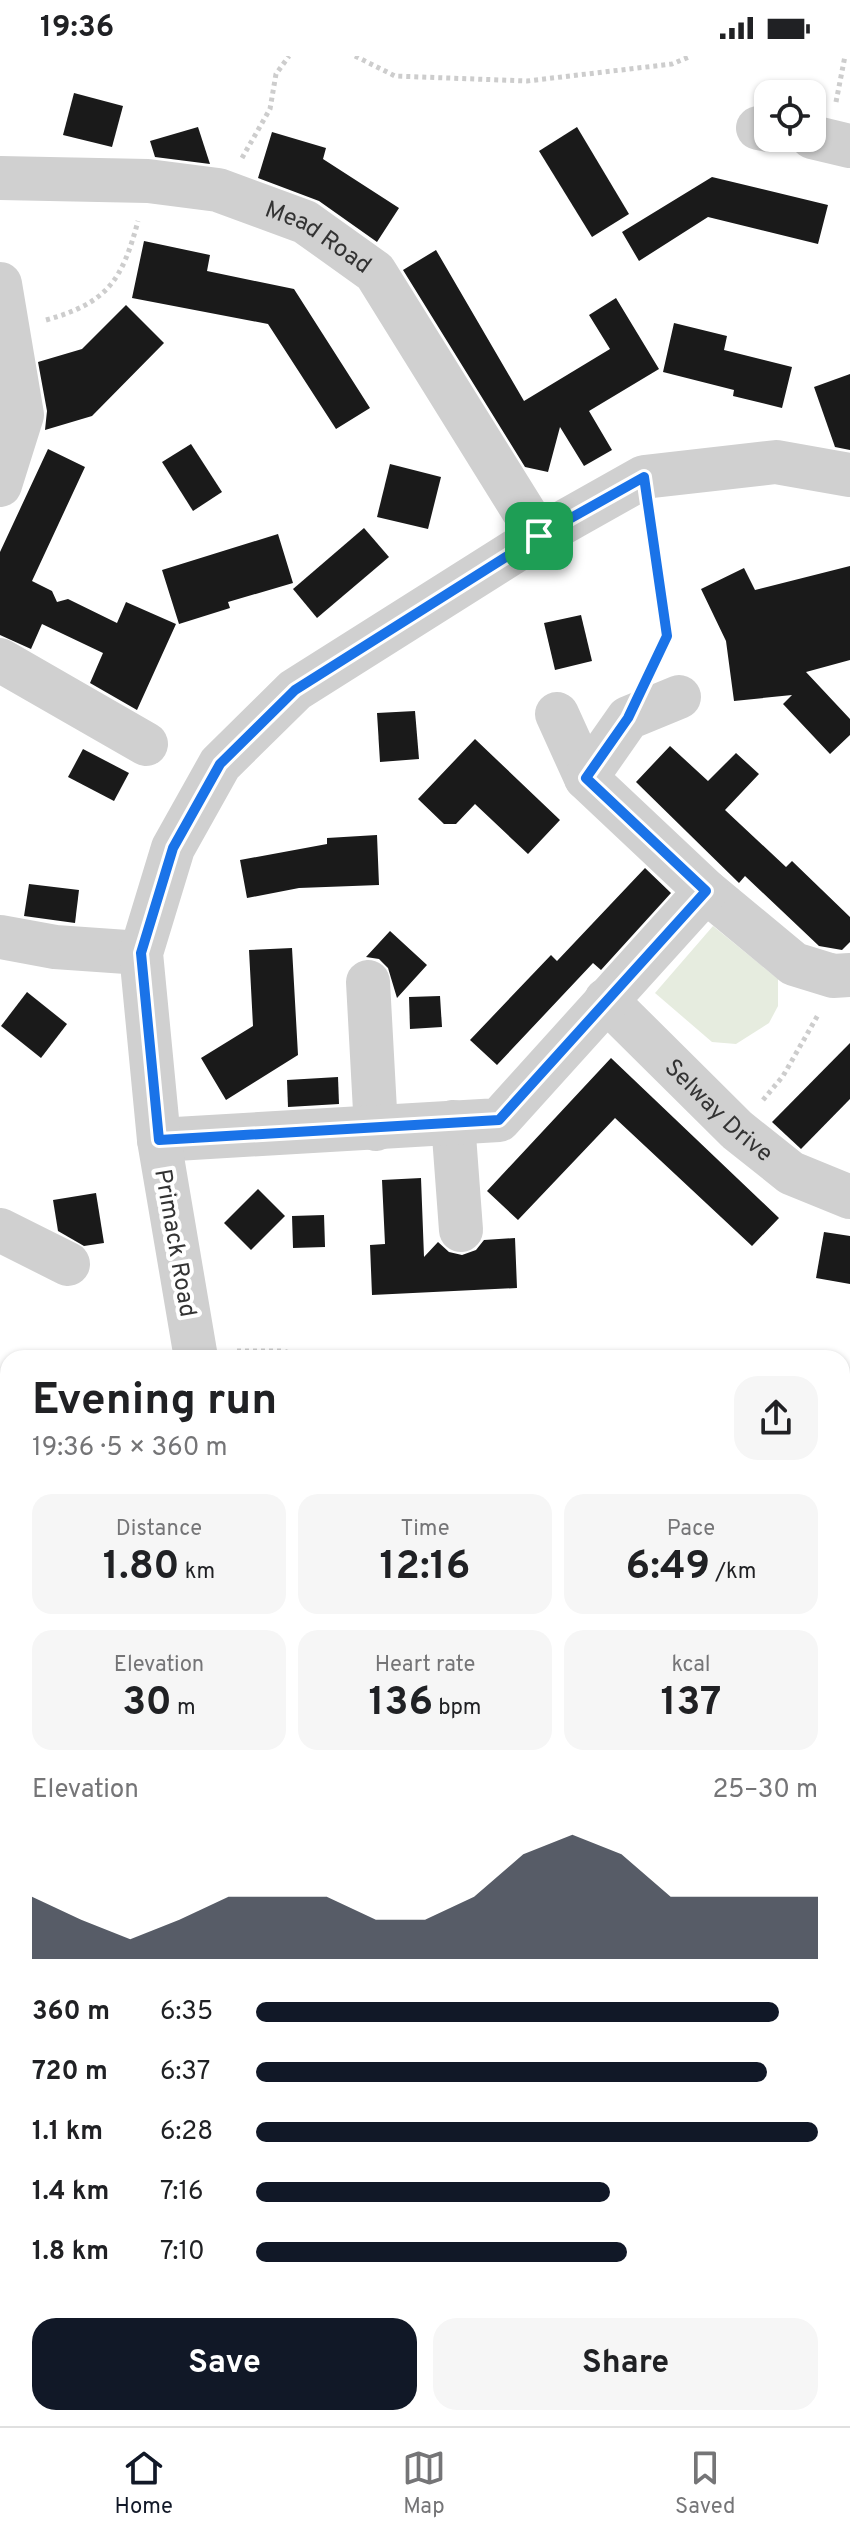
<!DOCTYPE html>
<meta charset="utf-8">
<style>
:root{--surface:#fff;--page:#f6f6f6;--text:#202124;--muted:#757577;--line:#e0e0e0;--accent:#111827}
body{margin:0;font-family:Overpass,sans-serif;background:var(--page);color:var(--text);height:100vh;display:flex;flex-direction:column;font-size:30px;white-space:nowrap}
*{box-sizing:border-box;margin:0}
p{font-size:26px;color:var(--muted)}
.icon{flex:none;width:44px;height:44px;fill:none;stroke:currentColor;stroke-width:2;stroke-linecap:round;stroke-linejoin:round}
.map{position:relative;flex:1;overflow:hidden}
.panel{position:absolute;left:0px;top:1294px;width:850px;height:1076px;display:flex;flex-direction:column;background:var(--surface);border-radius:24px 24px 0 0;box-shadow:0 2px 6px #0004}
.panel>*{flex:none}
.controls{position:absolute;left:754px;top:24px;display:grid;gap:16px}
.controls a{display:grid;place-items:center;width:72px;height:72px;border-radius:16px;background:var(--surface);box-shadow:0 2px 6px #0004;font-size:40px}
.pin{position:absolute;display:grid;place-items:center;width:68px;height:68px;color:#fff;margin:-34px;border-radius:16px;box-shadow:0 4px 12px #0006}
.round{display:grid;place-items:center;flex:none;width:84px;height:84px;border-radius:24px;background:var(--page)}
.headline{display:flex;align-items:center;justify-content:space-between;height:136px;padding:0 32px}
h1{font-size:44px;font-weight:700;line-height:60px}
.figures{display:grid;grid-template-columns:repeat(3,1fr);gap:12px;height:136px;padding:8px 32px}
.figures div{display:grid;align-content:center;border-radius:20px;background:var(--page);text-align:center}
.figures b{font-size:40px;font-weight:700}
.figures small{font-size:22px;font-weight:400}
.figures p{font-size:22px}
.chart{height:224px;padding:16px 32px}
.chart p{display:flex;justify-content:space-between}
.chart svg{width:100%;height:144px;margin-top:8px;fill:var(--accent);opacity:.7}
.cta{display:flex;gap:16px;margin-top:auto;padding:16px 32px}
.cta a{flex:1;height:92px;border-radius:24px;background:var(--accent);color:#fff;font-size:32px;font-weight:700;line-height:92px;text-align:center}
.cta a+a{background:var(--page);color:var(--text)}
ul{padding:0 32px;list-style:none;font-size:26px}
li{display:grid;grid-template-columns:128px 96px 1fr;align-items:center;height:60px}
li i{height:20px;border-radius:10px;background:var(--accent)}
.status{display:flex;justify-content:space-between;align-items:center;height:56px;padding:0 40px;background:var(--surface);direction:ltr}
.status svg{height:22px;fill:currentColor}
.menu{display:flex;justify-content:space-around;align-items:center;height:112px;border-top:2px solid var(--line);background:var(--surface);font-size:22px;color:var(--muted)}
.menu a{display:grid;justify-items:center;gap:4px}
.menu .on{color:var(--accent)}
.map>svg:first-child{display:block}
.green{fill:#e6ecdf}
.building{fill:#1a1a1a}
.lines{fill:none;stroke-linecap:round;stroke-linejoin:round}
.path{stroke:#cdcdcd;stroke-width:5;stroke-dasharray:4 4;stroke-linecap:butt}
.minor{stroke:#d0d0d0;stroke-width:44}
.route-casing{stroke:#fff;stroke-width:16}
.route{stroke:#1a73e8;stroke-width:10}
.labels{text-anchor:middle;stroke-width:8;stroke-linejoin:round;paint-order:stroke}
.street-label{font-size:24px;fill:#333;stroke:#fff}
</style>
<div class="status"><b>19:36</b><svg viewBox="0 0 49 12"><path d="M0 12V9h3v3zM5 12V6h3v6zM10 12V3h3v9zM15 12V0h3v12zM26 1h20v11H26zM47 4h2v5h-2z"/></svg></div>
<div class="map">
<svg width="850" height="2370" viewBox="0 0 850 2370">
<rect width="100%" height="100%" fill="#fff"/>
<path class="green" d="M713,870L778,923V950L769,967L736,988L712,986L655,937Z"/>
<g class="building">
<path d="M74,37L123,50L112,91L63,79Z"/>
<path d="M198,71L210,108L155,101L150,85Z"/>
<path d="M577,71L629,158L592,181L539,95Z"/>
<path d="M272,76L326,92L323,103L399,152L377,186L319,145L258,122Z"/>
<path d="M712,121L828,149L818,188L708,161L639,205L622,176Z"/>
<path d="M144,185L210,199L207,215L294,233L370,352L336,373L268,268L132,242Z"/>
<path d="M436,194L524,345L610,293L589,259L616,242L659,313L589,355L612,394L584,410L560,371L548,416L525,411L403,214Z"/>
<path d="M126,249L164,287L92,360L45,374L47,355L38,306L82,293Z"/>
<path d="M674,267L727,280L724,294L792,311L782,352L733,340L734,334L663,316Z"/>
<path d="M850,318V394L835,391L814,331Z"/>
<path d="M191,388L222,436L193,455L162,406Z"/>
<path d="M48,393L85,411L32,525L52,535L57,546L68,543L117,567L126,546L176,568L137,654L90,627L103,597L42,568L31,593L0,579V496Z"/>
<path d="M390,408L441,421L428,473L377,461Z"/>
<path d="M364,472L389,501L317,562L293,533Z"/>
<path d="M278,478L293,527L228,546L230,552L179,568L162,514Z"/>
<path d="M850,510V604L806,616L850,663V679L830,698L783,648L792,639L734,645L726,585L701,533L744,512L755,534Z"/>
<path d="M581,559L592,605L555,614L544,567Z"/>
<path d="M415,655L419,703L380,706L377,657Z"/>
<path d="M475,683L560,764L528,798L475,748L456,768H444L418,743Z"/>
<path d="M670,690L708,725L736,697L759,718L725,754L786,811L792,805L850,861V886L842,894L819,890L745,820L739,827L636,726Z"/>
<path d="M83,693L129,717L114,745L68,721Z"/>
<path d="M377,779L379,829L299,832L247,842L240,804L327,788V782Z"/>
<path d="M645,812L671,837L601,914L593,907L497,1009L470,984L551,899L557,905Z"/>
<path d="M29,828L79,834L75,867L24,860Z"/>
<path d="M390,875L427,909L397,942L388,912L379,903L366,901Z"/>
<path d="M292,892L298,999L226,1044L201,1002L253,970L249,894Z"/>
<path d="M27,936L67,968L41,1002L1,970Z"/>
<path d="M440,940L442,971L410,973L409,941Z"/>
<path d="M850,987V1043L801,1093L772,1066Z"/>
<path d="M611,1002L779,1162L752,1190L615,1062L518,1164L487,1135Z"/>
<path d="M338,1021L339,1048L288,1051L287,1024Z"/>
<path d="M421,1122L424,1201L438,1186L449,1196L462,1199L476,1194L484,1184L515,1182L517,1232L372,1239L370,1189L385,1188L382,1124Z"/>
<path d="M258,1133L285,1160L251,1194L224,1167Z"/>
<path d="M96,1137L104,1187L84,1190L58,1175L53,1144Z"/>
<path d="M324,1159L325,1191L293,1192L292,1160Z"/>
<path d="M824,1176L850,1180V1228L816,1222Z"/>
</g>
<g class="lines">
<g class="path">
<path d="M355,0L395,20L527,25L672,8L691,0"/>
<path d="M836,46L845,0"/>
<path d="M242,102L270,53L276,18L289,0"/>
<path d="M46,264C107,247 122,225 138,165"/>
<path d="M650,462L667,580L653,608"/>
<path d="M763,1044L783,1020L818,959"/>
<path d="M237,1295H284L301,1302"/>
<path d="M842,1362L850,1364"/>
<path d="M0,1375L8,1372"/>
</g>
<g class="minor">
<path d="M758,72L768,74"/>
<path d="M812,81L850,90"/>
<path id="s1" d="M0,122L148,125L218,134L305,166L375,216L539,480"/>
<path d="M0,228L22,359L0,429"/>
<path d="M0,604L146,688"/>
<path d="M557,658L586,722L706,835L794,908L833,920L850,919"/>
<path d="M586,722L628,662L679,641"/>
<path d="M0,881L55,891L141,897"/>
<path d="M368,926L376,1073"/>
<path id="s2" d="M606,944L737,1074L791,1117L850,1141"/>
<path d="M453,1066L461,1174"/>
<path d="M159,1084L499,1064L706,835"/>
<path d="M0,1174L68,1208"/>
<path d="M196,1302L159,1084L141,897L173,792L220,708L295,634L539,480L644,421L776,406L850,419"/>
<path d="M842,1410L850,1412"/>
<path d="M0,1423L8,1422"/>
<path d="M0,1718L8,1719"/>
<path d="M0,1883L8,1936"/>
<path d="M0,2224L8,2225"/>
<path d="M150,2362V2370"/>
</g>
</g>
<g class="lines">
<defs>
<path id="route" d="M644,421L667,580L628,662L586,722L706,835L499,1064L159,1084L141,897L173,792L220,708L295,634L539,480Z"/>
</defs>
<use href="#route" class="route-casing"/>
<use href="#route" class="route"/>
</g>
<g class="labels">
<g class="street-label">
<text dy="8" stroke="none"><textPath href="#s1" startOffset="330">Mead Road</textPath></text>
<text dy="8" stroke="none"><textPath href="#s2" startOffset="158">Selway Drive</textPath></text>
<text transform="translate(176 1187) rotate(80)" y="8">Primack Road</text>
</g>
</g>
</svg>
<div class="controls">
<a><svg class="icon" aria-label="locate" viewBox="0 0 24 24"><circle cx="12" cy="12" r="6"/><path d="M12 2v4M12 18v4M2 12h4M18 12h4"/></svg></a>
</div>
<div class="pin" style="left:539px;top:480px;background:#1e9e55"><svg class="icon" aria-label="arrive" viewBox="0 0 24 24"><path d="M6 21V4h12l-3 4 3 4H6"/></svg></div>
<section class="panel">
<div class="headline"><div><h1>Evening run</h1><p>19:36 · 5 × 360 m</p></div><a class="round"><svg class="icon" aria-label="share" viewBox="0 0 24 24"><path d="M12 15V3M7 8l5-5 5 5M5 13v7h14v-7"/></svg></a></div>
<div class="figures">
<div><p>Distance</p><b>1.80<small> km</small></b></div>
<div><p>Time</p><b>12:16</b></div>
<div><p>Pace</p><b>6:49<small> /km</small></b></div>
</div>
<div class="figures">
<div><p>Elevation</p><b>30<small> m</small></b></div>
<div><p>Heart rate</p><b>136<small> bpm</small></b></div>
<div><p>kcal</p><b>137</b></div>
</div>
<div class="chart"><p><span>Elevation</span>25–30 m</p>
<svg viewBox="0 0 160 44" preserveAspectRatio="none"><path d="M0 44V25L10 32L20 38L30 32L40 25L50 25L60 25L70 32L80 32L90 25L100 12L110 6L120 12L130 25L140 25L150 25L160 25V44z"/></svg>
</div>
<ul>
<li><b>360 m</b>6:35<i style="width:93%"></i></li>
<li><b>720 m</b>6:37<i style="width:91%"></i></li>
<li><b>1.1 km</b>6:28<i style="width:100%"></i></li>
<li><b>1.4 km</b>7:16<i style="width:63%"></i></li>
<li><b>1.8 km</b>7:10<i style="width:66%"></i></li>
</ul>
<div class="cta"><a>Save</a><a>Share</a></div>
</section>
</div>
<nav class="menu">
<a class="on"><svg class="icon" aria-label="home" viewBox="0 0 24 24"><path d="M3 11l9-7 9 7M6 9v11h12V9"/></svg>Home</a>
<a><svg class="icon" aria-label="map" viewBox="0 0 24 24"><path d="M3 6l6-2 6 2 6-2v14l-6 2-6-2-6 2zM9 4v14M15 6v14"/></svg>Map</a>
<a><svg class="icon" aria-label="saved" viewBox="0 0 24 24"><path d="M7 4h10v16l-5-4-5 4z"/></svg>Saved</a>
</nav>
